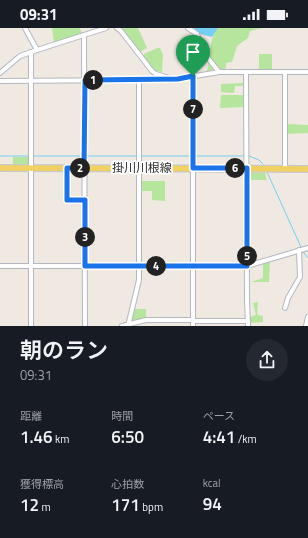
<!DOCTYPE html>
<html lang="ja">
<meta charset="utf-8">
<style>
:root{--surface:#171b24;--page:#242831;--text:#f1f3f6;--muted:#9ea1a6}
body{margin:0;font-family:"Titillium Web","Noto Sans JP",sans-serif;background:var(--page);color:var(--text);height:100vh;display:flex;flex-direction:column;font-size:15px;white-space:nowrap}
*{box-sizing:border-box;margin:0}
p{font-size:13px;color:var(--muted)}
.icon{flex:none;width:22px;height:22px;fill:none;stroke:currentColor;stroke-width:2;stroke-linecap:round;stroke-linejoin:round}
.map{position:relative;height:298px;overflow:hidden}
.sheet{display:flex;flex-direction:column;background:var(--surface);flex:1}
.sheet>*{flex:none}
.pin{position:absolute;display:grid;place-items:center;width:34px;height:34px;color:#fff;margin:-41px -17px;border-radius:50% 50% 50% 0;rotate:-45deg;box-shadow:0 0 4px #0007}
.pin .icon{rotate:45deg}
.km{position:absolute;width:20px;height:20px;margin:-10px;border-radius:50%;background:#222;color:#fff;font-size:11px;line-height:20px;text-align:center}
.round{display:grid;place-items:center;flex:none;width:42px;height:42px;border-radius:21px;background:var(--page)}
.head{display:flex;align-items:center;justify-content:space-between;height:68px;padding:0 20px}
h1{font-size:22px;font-weight:600;line-height:30px}
.stats{display:grid;grid-template-columns:repeat(3,1fr);gap:6px;height:68px;padding:4px 20px}
.stats div{display:grid;align-content:center}
.stats b{font-size:17px;font-weight:600}
.stats small{font-size:11px;font-weight:400}
.stats p{font-size:11px}
.status{display:flex;justify-content:space-between;align-items:center;height:28px;padding:0 20px;background:var(--surface);direction:ltr}
.status svg{height:11px;fill:currentColor}
.map>svg:first-child{display:block}
.green{fill:#b6e59e}
.water{fill:#75cff0}
.lines{fill:none;stroke-linecap:round;stroke-linejoin:round}
.stream{stroke:#75cff0;stroke-width:1}
.minor-casing{stroke:#b4b7c1;stroke-width:6}
.major-casing{stroke:#c9c9c9;stroke-width:8}
.minor{stroke:#fff;stroke-width:4}
.major{stroke:#f2d163;stroke-width:5.5}
.route-casing{stroke:#fff;stroke-width:8}
.route{stroke:#1a73e8;stroke-width:5}
.labels{text-anchor:middle;stroke-width:3.5;stroke-linejoin:round;paint-order:stroke}
.street-label{font-size:12px;fill:#2e2e2e;stroke:#fff}
</style>
<div class="status"><b>09:31</b><svg viewBox="0 0 49 12"><path d="M0 12V9h3v3zM5 12V6h3v6zM10 12V3h3v9zM15 12V0h3v12zM26 1h20v11H26zM47 4h2v5h-2z"/></svg></div>
<div class="map">
<svg width="308" height="298" viewBox="0 0 308 298">
<rect width="100%" height="100%" fill="#efe9e1"/>
<g class="green">
<path d="M52,0H80L82,6L54,16Z"/>
<path d="M121,0H138L147,20L138,25L120,2Z"/>
<path d="M218,0H262L250,3L248,10L237,18L232,34L226,35V39L223,44L209,45L207,43C211,28 208,13 218,0Z"/>
<path d="M191,8L197,11L202,21L199,29L188,30L185,23Z"/>
<path d="M157,20H160L163,27L162,44C152,43 148,36 144,29V26Z"/>
<rect x="259" y="26" width="13" height="16"/>
<path d="M244,55L245,58H235L234,65L221,64V56Z"/>
<path d="M221,67H244L243,79L220,80Z"/>
<path d="M287,96L308,97V105L286,106Z"/>
<path d="M13,129H30V136L13,137Z"/>
<path d="M248,145H265L267,152H248Z"/>
<path d="M141,153H165V173L152,172V163H141Z"/>
<path d="M270,233L269,254H251L263,250V235Z"/>
<path d="M258,274L257,285L258,287L263,288V294L250,295V289L256,287L253,275Z"/>
<path d="M135,281H146V291L131,295Z"/>
</g>
<path class="water" d="M194,0H218L212,9L200,6Z"/>
<g class="lines">
<g class="stream">
<path d="M0,128H29"/>
<path d="M33,128H82"/>
<path d="M85,128H138"/>
<path d="M141,128H190"/>
<path d="M195,128H244"/>
<path d="M249,128L259,132L263,136"/>
<path d="M267,144L301,219"/>
<path d="M303,224L308,230"/>
</g>
<defs>
<g id="minor">
<path d="M25,0L37,22"/>
<path d="M117,0L121,3L152,43L156,46L169,50"/>
<path d="M188,0L197,6L204,25L219,44"/>
<path d="M84,7L85,298"/>
<path d="M31,24V298"/>
<path d="M246,44L247,273L248,298"/>
<path d="M0,45L20,28L37,22L106,0"/>
<path d="M193,48V298"/>
<path d="M0,53L139,52L178,51L219,44H308"/>
<path d="M67,140V172H85"/>
<path d="M285,140V44"/>
<path d="M0,238H247L308,220"/>
<path d="M285,280L288,270L300,249L299,222"/>
<path d="M193,293H248"/>
<path d="M122,298L146,292H193"/>
<path d="M128,298L139,252V52"/>
<path d="M306,298L308,289"/>
</g>
<path id="major" d="M0,140L308,141"/>
</defs>
<use href="#minor" class="minor-casing"/>
<use href="#major" class="major-casing"/>
<use href="#minor" class="minor"/>
<use href="#major" class="major"/>
</g>
<g class="lines">
<defs>
<path id="route" d="M193,48V140H247V238H85V172H67V140H84L85,52L178,51Z"/>
</defs>
<use href="#route" class="route-casing"/>
<use href="#route" class="route"/>
</g>
<g class="labels">
<g class="street-label">
<text x="142" y="144">掛川川根線</text>
</g>
</g>
</svg>
<div class="pin" style="left:193px;top:48px;background:#1e9e55"><svg class="icon" aria-label="arrive" viewBox="0 0 24 24"><path d="M6 21V4h12l-3 4 3 4H6"/></svg></div>
<b class="km" style="left:93px;top:52px">1</b>
<b class="km" style="left:80px;top:140px">2</b>
<b class="km" style="left:85px;top:209px">3</b>
<b class="km" style="left:156px;top:238px">4</b>
<b class="km" style="left:247px;top:228px">5</b>
<b class="km" style="left:235px;top:140px">6</b>
<b class="km" style="left:193px;top:81px">7</b>
</div>
<section class="sheet">
<div class="head"><div><h1>朝のラン</h1><p>09:31</p></div><a class="round"><svg class="icon" aria-label="share" viewBox="0 0 24 24"><path d="M12 15V3M7 8l5-5 5 5M5 13v7h14v-7"/></svg></a></div>
<div class="stats">
<div><p>距離</p><b>1.46<small> km</small></b></div>
<div><p>時間</p><b>6:50</b></div>
<div><p>ペース</p><b>4:41<small> /km</small></b></div>
</div>
<div class="stats">
<div><p>獲得標高</p><b>12<small> m</small></b></div>
<div><p>心拍数</p><b>171<small> bpm</small></b></div>
<div><p>kcal</p><b>94</b></div>
</div>
</section>
